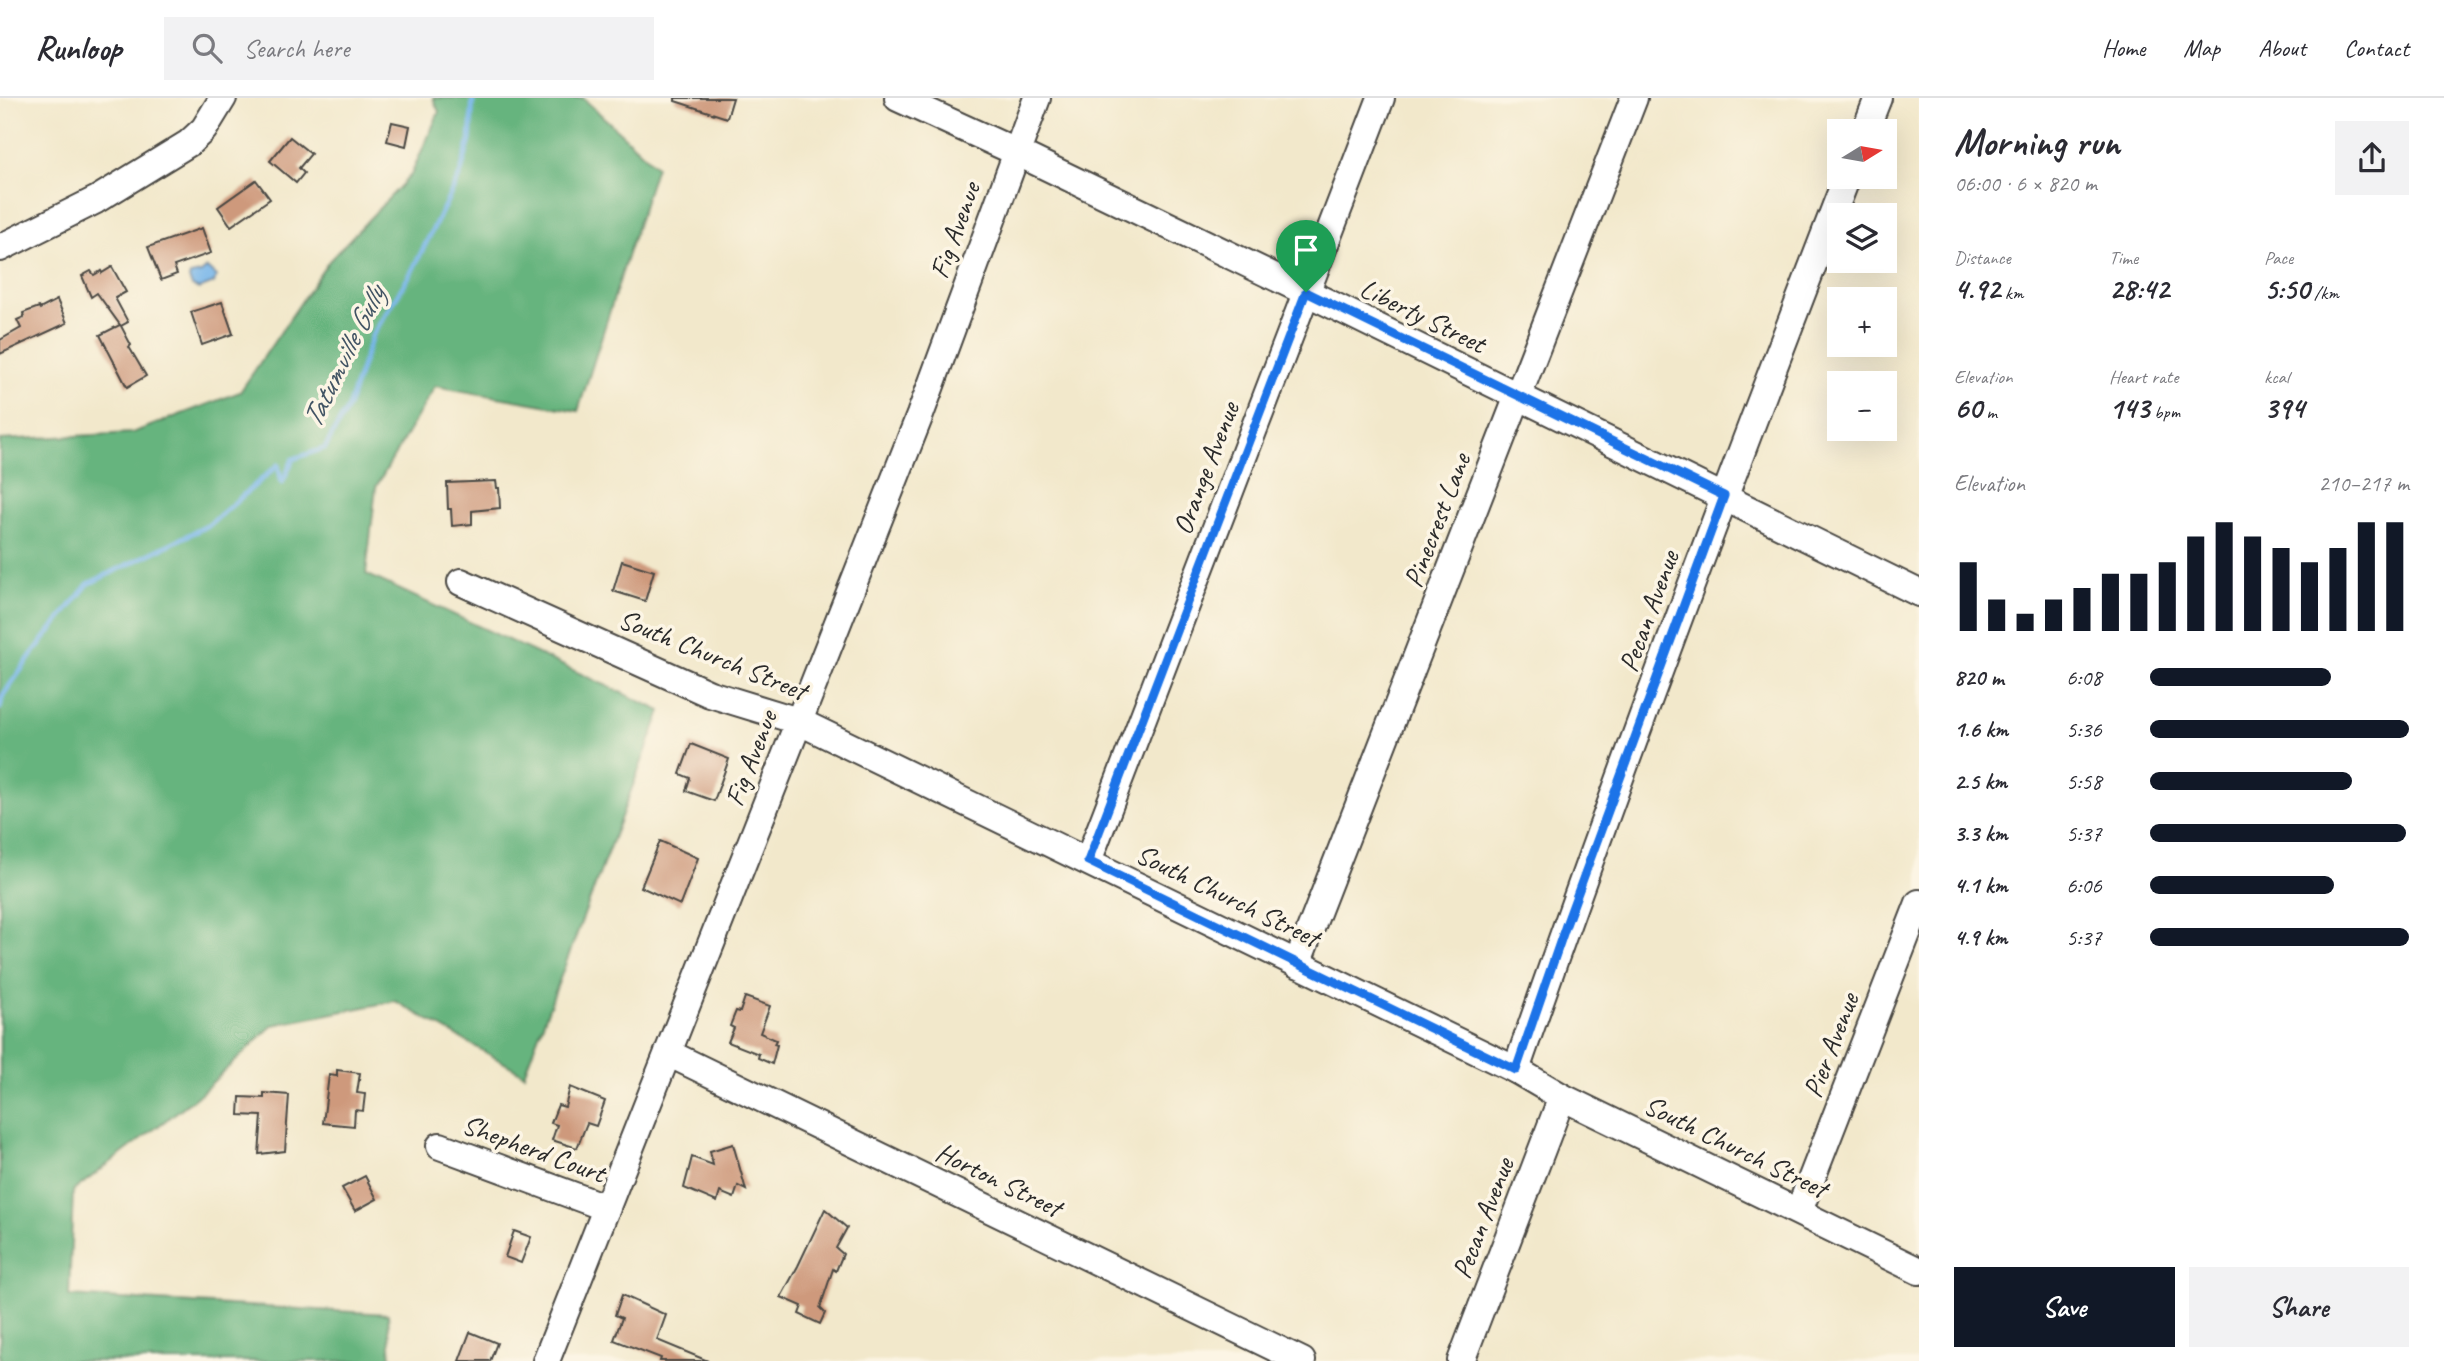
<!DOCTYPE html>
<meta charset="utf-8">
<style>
:root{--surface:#fff;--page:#f2f2f3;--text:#2b2b33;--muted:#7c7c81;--line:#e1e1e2;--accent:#111827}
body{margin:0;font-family:Caveat,sans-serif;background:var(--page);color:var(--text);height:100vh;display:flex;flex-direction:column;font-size:26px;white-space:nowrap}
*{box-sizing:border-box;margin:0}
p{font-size:23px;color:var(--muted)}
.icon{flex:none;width:38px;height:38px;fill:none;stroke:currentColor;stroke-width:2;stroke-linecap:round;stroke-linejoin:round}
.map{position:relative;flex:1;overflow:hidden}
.sheet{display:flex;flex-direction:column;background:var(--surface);width:525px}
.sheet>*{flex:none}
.needle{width:46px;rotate:79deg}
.fabs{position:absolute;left:1827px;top:21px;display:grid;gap:14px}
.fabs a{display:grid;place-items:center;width:70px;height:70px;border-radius:0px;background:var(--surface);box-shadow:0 7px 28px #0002;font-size:35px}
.pin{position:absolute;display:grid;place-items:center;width:60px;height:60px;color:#fff;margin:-72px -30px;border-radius:50% 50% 50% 0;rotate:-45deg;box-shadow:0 0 7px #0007}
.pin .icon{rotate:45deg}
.round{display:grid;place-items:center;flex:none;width:74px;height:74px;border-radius:0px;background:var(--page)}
.overview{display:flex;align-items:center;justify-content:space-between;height:119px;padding:0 35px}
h1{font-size:38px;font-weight:700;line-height:52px}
.figures{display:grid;grid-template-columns:repeat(3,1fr);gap:10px;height:119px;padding:7px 35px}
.figures div{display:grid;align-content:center}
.figures b{font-size:30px;font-weight:700}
.figures small{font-size:19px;font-weight:400}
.figures p{font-size:19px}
.chart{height:196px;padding:14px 35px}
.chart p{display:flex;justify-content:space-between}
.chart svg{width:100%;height:126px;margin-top:7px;stroke:var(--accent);stroke-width:6}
.cta{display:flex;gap:14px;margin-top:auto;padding:14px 35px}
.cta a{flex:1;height:80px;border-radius:0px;background:var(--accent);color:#fff;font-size:28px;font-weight:700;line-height:80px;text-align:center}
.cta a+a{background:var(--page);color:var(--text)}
ul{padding:0 35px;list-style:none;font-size:23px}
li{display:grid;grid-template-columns:112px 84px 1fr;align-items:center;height:52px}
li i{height:18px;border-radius:9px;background:var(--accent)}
header{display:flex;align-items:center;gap:42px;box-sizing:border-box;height:98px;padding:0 35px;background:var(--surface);border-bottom:2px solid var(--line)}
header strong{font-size:33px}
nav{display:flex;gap:38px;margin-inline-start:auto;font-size:24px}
.search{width:490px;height:63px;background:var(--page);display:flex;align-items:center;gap:18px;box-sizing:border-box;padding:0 24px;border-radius:0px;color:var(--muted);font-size:26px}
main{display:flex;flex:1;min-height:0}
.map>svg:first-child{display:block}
.forest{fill:#66b47e;stroke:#487054;stroke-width:2}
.water{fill:#76b5ea;stroke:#50708a;stroke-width:2}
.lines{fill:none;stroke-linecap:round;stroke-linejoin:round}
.stream{stroke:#76b5ea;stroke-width:5}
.building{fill:#ce997c}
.minor-casing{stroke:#494743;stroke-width:30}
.minor{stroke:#fff;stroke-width:26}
.route-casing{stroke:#fff;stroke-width:14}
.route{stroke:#1a73e8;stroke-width:9}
.labels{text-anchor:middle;stroke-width:7;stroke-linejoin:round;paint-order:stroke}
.street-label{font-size:28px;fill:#2b2b2b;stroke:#fcf5e5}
.water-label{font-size:30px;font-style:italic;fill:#425464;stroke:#fcf5e5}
</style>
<header>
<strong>Runloop</strong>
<div class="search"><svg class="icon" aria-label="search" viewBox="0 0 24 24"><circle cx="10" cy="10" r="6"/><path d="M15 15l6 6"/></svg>Search here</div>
<nav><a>Home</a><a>Map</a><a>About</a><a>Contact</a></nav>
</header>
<main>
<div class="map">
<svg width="1919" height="1263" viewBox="0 0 1919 1263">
<rect width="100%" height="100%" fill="#fcf5e5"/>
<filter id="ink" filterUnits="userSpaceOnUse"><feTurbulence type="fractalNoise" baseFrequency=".0143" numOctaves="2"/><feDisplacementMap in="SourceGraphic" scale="14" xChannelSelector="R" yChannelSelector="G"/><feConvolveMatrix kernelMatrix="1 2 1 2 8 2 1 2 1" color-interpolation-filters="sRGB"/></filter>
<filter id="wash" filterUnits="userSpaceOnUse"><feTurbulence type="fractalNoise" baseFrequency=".00686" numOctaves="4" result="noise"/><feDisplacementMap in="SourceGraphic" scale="28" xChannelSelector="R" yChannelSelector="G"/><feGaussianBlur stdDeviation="1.57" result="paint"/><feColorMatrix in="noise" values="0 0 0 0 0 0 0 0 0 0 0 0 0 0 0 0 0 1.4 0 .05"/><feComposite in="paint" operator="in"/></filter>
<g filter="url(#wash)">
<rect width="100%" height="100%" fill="#f2e8cb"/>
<path class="forest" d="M433,0H583L656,68L578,313L435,288L376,389L366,476L661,613L524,976L395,903L273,927L199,997L73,1093L69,1198L388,1216L391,1263H0V342L132,335L240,294L329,163L411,77L439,14Z"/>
<path class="water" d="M207,170L216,178L214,185L199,191L192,188L189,181L190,177L201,175Z"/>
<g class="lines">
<path class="stream" d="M0,610L3,597L33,555L88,486L209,427L278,367L282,385L293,361L325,350L348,309L372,238L411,175L460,77L470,42L473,0"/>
</g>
<g id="blocks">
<g class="building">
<path d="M675,0H733L727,20L675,3Z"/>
<path d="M392,24L410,28L406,48L387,43Z"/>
<path d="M290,39L311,56L299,70L304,75L296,85L270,63Z"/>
<path d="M256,82L270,101L231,128L218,109Z"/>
<path d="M202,130L211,155L174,168L177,176L161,182L148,149Z"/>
<path d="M112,169L126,194L115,200L128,224L121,228L131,247L129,249L146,278L127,289L100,237L120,227L97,195L91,199L82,178L91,173L94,177L101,173L102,175Z"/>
<path d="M57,202L67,225L0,256V242L21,230L17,222L24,219L23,215L39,209L40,211Z"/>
<path d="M222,204L233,236L202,247L191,214Z"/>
<path d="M496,383L497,390H499L500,410L472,413V426L452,428L451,411H448L447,385Z"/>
<path d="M622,463L654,473L645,503L613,493Z"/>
<path d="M691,646L729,661L714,703L686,693L690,680L680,676Z"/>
<path d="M660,743L698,760L680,807L641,789Z"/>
<path d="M745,899L770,908L760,935L776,942L774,946L777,947L772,966L758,960L759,956L728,944L734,930L730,928L736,913L740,914Z"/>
<path d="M337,972L360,975L357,995L365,996L363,1013L355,1012L354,1028L323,1025L329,977L337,978Z"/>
<path d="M570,989L605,1003L596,1028L587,1025L577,1050L552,1042L557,1027L551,1025L558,1007L565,1009Z"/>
<path d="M264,995L289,997L285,1053L259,1056L262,1018L239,1017L240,999L264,1000Z"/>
<path d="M733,1046L746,1092L738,1088L734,1100L720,1094L717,1104L684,1090L692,1059L713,1067L710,1053Z"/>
<path d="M365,1078L377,1101L355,1113L342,1090Z"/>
<path d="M825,1111L847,1130L836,1150L843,1156L836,1173L833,1171L820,1210L825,1215L820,1226L799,1216L802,1208L781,1199L798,1168Z"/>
<path d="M514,1133L531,1139L521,1165L505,1159Z"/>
<path d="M622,1197L666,1217L657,1242L708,1263H660L661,1260L614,1242L622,1220L615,1217Z"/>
<path d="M470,1234L497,1245L490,1263H459Z"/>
</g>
</g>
</g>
<g filter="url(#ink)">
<use href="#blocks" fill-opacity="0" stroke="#494743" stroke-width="2"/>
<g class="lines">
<defs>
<g id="minor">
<path d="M898,0L1016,54L1306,194L1919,495"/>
<path d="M1865,33L1878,0"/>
<path d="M0,150L96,102L189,45L204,31L223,0"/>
<path d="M461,484L710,596L798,623L1516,972L1562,999L1919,1173"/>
<path d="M1088,763L1381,0"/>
<path d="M1297,866L1634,0"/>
<path d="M668,955L1302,1263"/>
<path d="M1516,972C1620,672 1732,375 1847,79"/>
<path d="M440,1048L607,1110"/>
<path d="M1799,1113L1919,805"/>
<path d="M546,1263L920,317L1037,0"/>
<path d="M1461,1263L1562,999"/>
</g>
</defs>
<use href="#minor" class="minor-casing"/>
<use href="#minor" class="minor"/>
</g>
</g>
<g class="lines" filter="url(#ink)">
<defs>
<path id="route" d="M1306,194L1724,398L1566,827L1516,972L1088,763Z"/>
</defs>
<use href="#route" class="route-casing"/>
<use href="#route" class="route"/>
</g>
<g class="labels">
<g class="street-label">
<text transform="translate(954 132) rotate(-70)" y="10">Fig Avenue</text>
<text transform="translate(1423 217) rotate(26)" y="10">Liberty Street</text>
<text transform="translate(1205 370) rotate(-69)" y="10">Orange Avenue</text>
<text transform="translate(1436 422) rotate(-69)" y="10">Pinecrest Lane</text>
<text transform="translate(1648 513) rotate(-70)" y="10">Pecan Avenue</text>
<text transform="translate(713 556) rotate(22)" y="10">South Church Street</text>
<text transform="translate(750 660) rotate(-69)" y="10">Fig Avenue</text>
<text transform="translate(1228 797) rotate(26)" y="10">South Church Street</text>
<text transform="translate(1830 947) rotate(-69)" y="10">Pier Avenue</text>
<text transform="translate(1736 1048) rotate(26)" y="10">South Church Street</text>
<text transform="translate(534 1050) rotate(20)" y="10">Shepherd Court</text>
<text transform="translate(999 1081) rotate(26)" y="10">Horton Street</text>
<text transform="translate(1482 1120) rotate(-69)" y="10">Pecan Avenue</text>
</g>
<g class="water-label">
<text transform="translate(343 259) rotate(-64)" y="10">Tatumville Gully</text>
</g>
</g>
</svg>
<div class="fabs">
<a><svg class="needle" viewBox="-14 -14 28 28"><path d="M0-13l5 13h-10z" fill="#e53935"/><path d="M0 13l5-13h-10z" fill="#7c7c81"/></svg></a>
<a><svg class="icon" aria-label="layers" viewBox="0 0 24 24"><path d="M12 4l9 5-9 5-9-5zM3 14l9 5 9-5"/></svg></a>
<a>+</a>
<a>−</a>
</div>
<div class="pin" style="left:1306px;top:194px;background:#1e9e55"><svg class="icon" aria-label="arrive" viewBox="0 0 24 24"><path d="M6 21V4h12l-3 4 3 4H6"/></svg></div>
</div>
<section class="sheet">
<div class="overview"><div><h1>Morning run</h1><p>06:00 · 6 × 820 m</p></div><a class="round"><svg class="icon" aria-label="share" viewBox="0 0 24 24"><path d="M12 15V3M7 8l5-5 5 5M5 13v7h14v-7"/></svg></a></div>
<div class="figures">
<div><p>Distance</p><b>4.92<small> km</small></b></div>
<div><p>Time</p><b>28:42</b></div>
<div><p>Pace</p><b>5:50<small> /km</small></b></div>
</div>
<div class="figures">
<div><p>Elevation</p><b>60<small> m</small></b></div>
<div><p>Heart rate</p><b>143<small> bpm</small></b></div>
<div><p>kcal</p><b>394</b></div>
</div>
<div class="chart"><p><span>Elevation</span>210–217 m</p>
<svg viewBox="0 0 160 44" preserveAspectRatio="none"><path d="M5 44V20M15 44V33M25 44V38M35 44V33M45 44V29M55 44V24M65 44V24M75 44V20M85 44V11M95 44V6M105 44V11M115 44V15M125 44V20M135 44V15M145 44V6M155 44V6"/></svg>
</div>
<ul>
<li><b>820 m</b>6:08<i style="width:70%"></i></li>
<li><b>1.6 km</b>5:36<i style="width:100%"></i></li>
<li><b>2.5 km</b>5:58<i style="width:78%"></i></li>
<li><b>3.3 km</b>5:37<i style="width:99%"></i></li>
<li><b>4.1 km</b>6:06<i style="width:71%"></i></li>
<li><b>4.9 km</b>5:37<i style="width:100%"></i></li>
</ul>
<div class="cta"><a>Save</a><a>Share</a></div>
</section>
</main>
